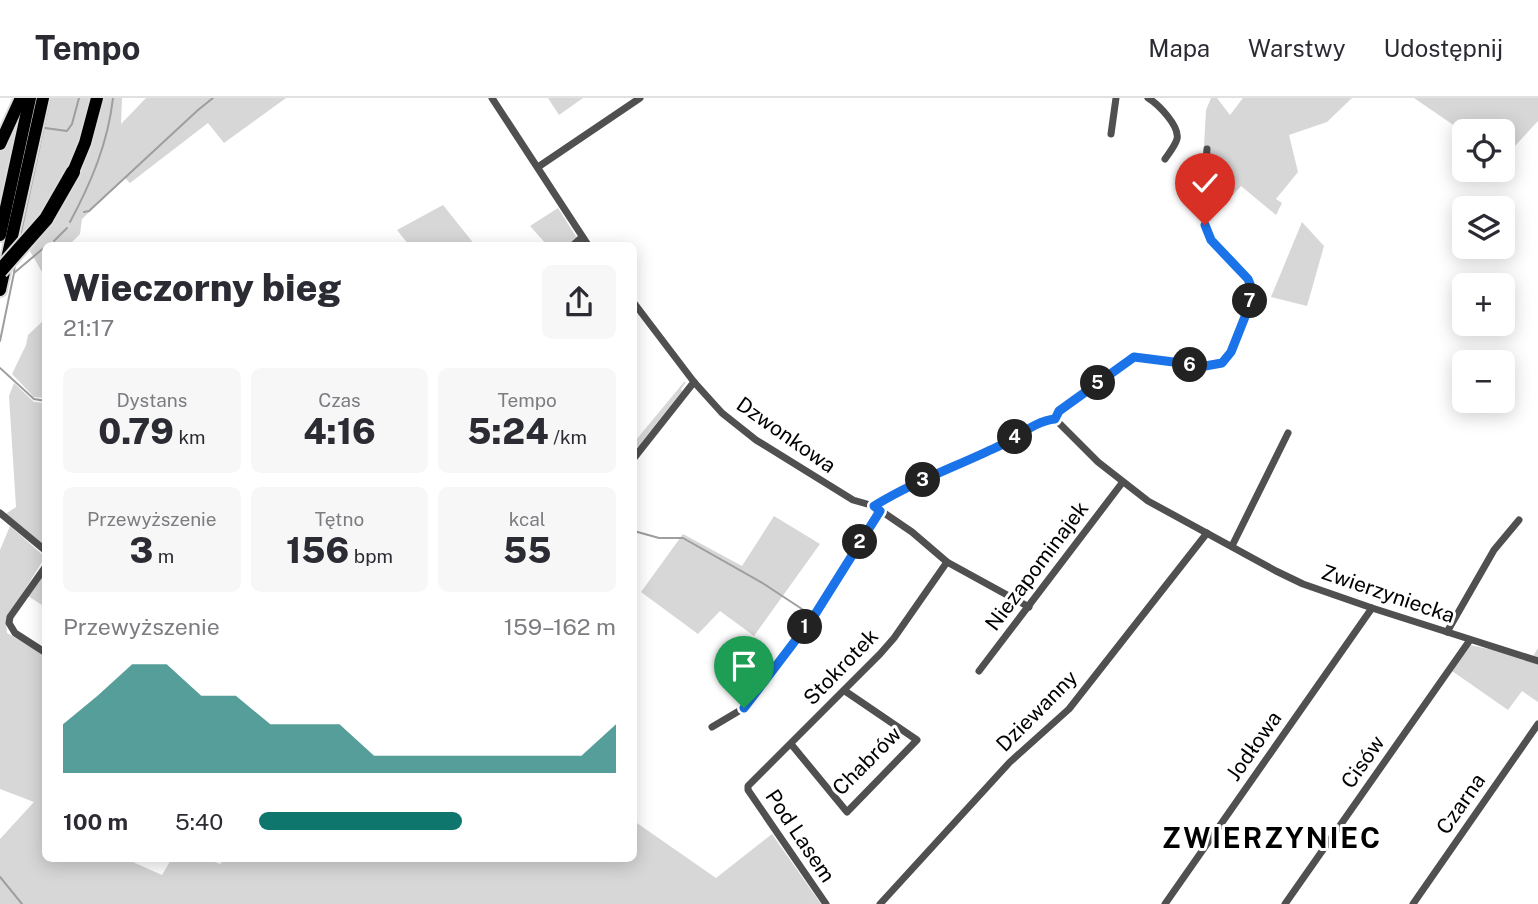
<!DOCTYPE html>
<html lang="pl">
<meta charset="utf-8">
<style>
:root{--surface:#fff;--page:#f7f7f7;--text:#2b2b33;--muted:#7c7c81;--line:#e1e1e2;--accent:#0f766e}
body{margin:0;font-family:"Public Sans",sans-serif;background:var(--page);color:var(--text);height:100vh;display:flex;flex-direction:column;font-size:26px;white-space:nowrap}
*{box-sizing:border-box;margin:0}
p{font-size:23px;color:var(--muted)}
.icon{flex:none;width:38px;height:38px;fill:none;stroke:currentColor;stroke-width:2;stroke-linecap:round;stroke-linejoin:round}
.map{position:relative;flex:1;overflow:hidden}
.drawer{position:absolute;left:42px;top:144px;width:595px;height:620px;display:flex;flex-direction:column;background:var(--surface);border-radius:10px;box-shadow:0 4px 18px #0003}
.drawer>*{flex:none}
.fabs{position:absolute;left:1452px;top:21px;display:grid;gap:14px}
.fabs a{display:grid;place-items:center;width:63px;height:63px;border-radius:10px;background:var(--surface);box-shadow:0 4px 18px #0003;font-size:35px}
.pin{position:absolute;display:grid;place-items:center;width:60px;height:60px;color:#fff;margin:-72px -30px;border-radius:50% 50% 50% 0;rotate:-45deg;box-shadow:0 0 7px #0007}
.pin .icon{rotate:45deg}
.km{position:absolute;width:35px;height:35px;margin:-18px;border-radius:50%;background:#222;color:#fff;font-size:19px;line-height:35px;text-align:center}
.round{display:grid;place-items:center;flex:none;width:74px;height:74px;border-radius:10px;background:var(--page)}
.overview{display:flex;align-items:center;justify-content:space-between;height:119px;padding:0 21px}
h1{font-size:38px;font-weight:800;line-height:52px}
.stats{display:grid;grid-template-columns:repeat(3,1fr);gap:10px;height:119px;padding:7px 21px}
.stats div{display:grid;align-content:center;border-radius:10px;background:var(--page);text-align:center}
.stats b{font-size:35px;font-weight:800}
.stats small{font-size:19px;font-weight:400}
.stats p{font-size:19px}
.chart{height:196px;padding:14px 21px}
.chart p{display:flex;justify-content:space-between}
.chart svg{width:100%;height:126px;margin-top:7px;fill:var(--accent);opacity:.7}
ul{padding:0 21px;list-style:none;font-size:23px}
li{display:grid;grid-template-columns:112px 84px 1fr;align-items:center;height:52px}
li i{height:18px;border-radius:9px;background:var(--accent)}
header{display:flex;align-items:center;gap:42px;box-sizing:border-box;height:98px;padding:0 35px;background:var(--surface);border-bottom:2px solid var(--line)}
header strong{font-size:33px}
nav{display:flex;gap:38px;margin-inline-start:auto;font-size:24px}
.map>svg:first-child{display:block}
.green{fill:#d7d7d7}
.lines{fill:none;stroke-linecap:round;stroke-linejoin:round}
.stream{stroke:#9e9e9e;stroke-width:2}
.primary-casing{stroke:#dbdbdb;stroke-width:16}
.trunk-casing{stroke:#dbdbdb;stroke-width:16}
.motorway-casing{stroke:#dbdbdb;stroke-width:18}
.minor{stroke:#505050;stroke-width:7}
.primary{stroke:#000;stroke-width:12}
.trunk{stroke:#000;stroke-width:12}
.motorway{stroke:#000;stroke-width:14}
.motorway-bridge-casing{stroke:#dbdbdb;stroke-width:18;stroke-linecap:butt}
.motorway-bridge{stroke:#000;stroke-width:14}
.route-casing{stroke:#fff;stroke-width:14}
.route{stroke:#1a73e8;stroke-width:9}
.labels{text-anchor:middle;stroke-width:6;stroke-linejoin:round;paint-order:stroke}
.street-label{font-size:21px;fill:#000;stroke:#fff}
.district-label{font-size:28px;font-weight:bold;letter-spacing:2px;fill:#000;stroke:#fff}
</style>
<header>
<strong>Tempo</strong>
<nav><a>Mapa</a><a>Warstwy</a><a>Udostępnij</a></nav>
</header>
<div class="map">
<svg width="1538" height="806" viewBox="0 0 1538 806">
<rect width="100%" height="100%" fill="#fff"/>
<g class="green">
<path d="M49,0H91C82,37 70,73 50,106C40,121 27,135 16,149Z"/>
<path d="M103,0H122L121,26L146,0H286L224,45L208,25L130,85L125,80L82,121L80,136L69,147H46L45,170L42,174L30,153C67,109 91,56 103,0Z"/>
<path d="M548,0H583L559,17Z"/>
<path d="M1211,0H1217L1230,17L1243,0H1352L1327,24L1289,37L1298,74L1276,101L1282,105L1276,117L1241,88L1209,124L1200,119L1206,12Z"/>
<path d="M1414,0H1538V23L1503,61V33H1465V35Z"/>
<path d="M14,28L16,29L0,103V55Z"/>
<path d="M443,107L475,147H409L397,132Z"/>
<path d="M558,110L577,140L569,147H547L530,128Z"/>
<path d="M1302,124L1324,148L1307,208L1271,199Z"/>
<path d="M45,221V300L34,299L12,276L26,247L28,237Z"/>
<path d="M684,284H686L681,291L682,293L634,354L636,342Z"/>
<path d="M14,285L34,304L45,305V451L4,417L16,409L9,298Z"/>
<path d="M774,418L820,446L754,538L720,513L698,536L641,494L683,436L742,468Z"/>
<path d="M10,428L45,459L6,522L7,535L45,557L46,760H124L162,777L172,760H205L220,766L226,760H634V723L716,780L772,736L821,806H0V741L34,704L0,691V452Z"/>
<path d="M45,472V509L28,498Z"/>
<path d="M1470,547L1532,560L1538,550V604L1522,593L1508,612L1452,573Z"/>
</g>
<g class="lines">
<g class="stream">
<path d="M45,30L67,33L72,26L79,0"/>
<path d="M84,114L89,113L198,12L213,0"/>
<path d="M70,124C91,85 108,45 113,0"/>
<path d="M20,139L50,0"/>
<path d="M54,143L67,130"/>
<path d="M48,147L49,146"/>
<path d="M14,175L15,165"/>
<path d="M0,243L14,175L46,148"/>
<path d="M0,270L34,301L46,303"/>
<path d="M634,433L659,440H683L764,486L805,513"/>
<path d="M0,779L22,806"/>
</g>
<defs>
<g id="primary">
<path d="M0,137L30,0"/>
<path d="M0,192L43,0"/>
</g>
<g id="trunk">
<path d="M0,46L21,0"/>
<path d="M73,74L85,45L97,0"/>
</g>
<path id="motorway" d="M46,121L73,74"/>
</defs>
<use href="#primary" class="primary-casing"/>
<use href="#trunk" class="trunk-casing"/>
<use href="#motorway" class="motorway-casing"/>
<g class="minor">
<path d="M492,0L588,147"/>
<path d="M1148,0C1158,6 1180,28 1177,41C1175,48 1169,55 1165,61"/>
<path d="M1111,36L1116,0"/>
<path d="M538,69L640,0"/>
<path d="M573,147L582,139"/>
<path d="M634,205L694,284L722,315L756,342L853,402L874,408L912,434L947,464L1029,509"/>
<path d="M1055,321L1059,313L1134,259L1205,268L1222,265L1231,254L1254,196C1250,172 1221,160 1210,139C1196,114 1205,79 1207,51"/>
<path d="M634,360L694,284"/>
<path d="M874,408L943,371L999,349L1048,322L1055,321L1098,364L1148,403L1276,473L1303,486L1372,510L1538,563"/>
<path d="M0,415L46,453"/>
<path d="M1232,448L1288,335"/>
<path d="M46,468L10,519L9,525L15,535L46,555"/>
<path d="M1447,534L1494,452L1519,422"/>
<path d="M979,573L1122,385"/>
<path d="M712,629L744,610L814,518L880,413"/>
<path d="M791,646L847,714L917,642L845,593"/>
<path d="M826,806L748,692V688L880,556L894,540L947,464"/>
<path d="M880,806L1010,664L1069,611L1207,435"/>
<path d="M1165,806L1372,510"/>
<path d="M1285,806L1470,542"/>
<path d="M1413,806L1538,626"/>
</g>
<use href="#primary" class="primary"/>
<use href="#trunk" class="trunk"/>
<use href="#motorway" class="motorway"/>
<defs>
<path id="motorway-bridge" d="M0,173L46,121"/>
</defs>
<use href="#motorway-bridge" class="motorway-bridge-casing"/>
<use href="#motorway-bridge" class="motorway-bridge"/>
</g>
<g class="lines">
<defs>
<path id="route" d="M744,610L814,518L880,413L874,408C913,384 955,369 997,349C1016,341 1034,323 1055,321L1059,313L1134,259L1205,268L1222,265L1231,254L1254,196L1248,181L1211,142L1205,127"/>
</defs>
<use href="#route" class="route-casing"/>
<use href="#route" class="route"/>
</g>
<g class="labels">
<g class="street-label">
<text transform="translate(786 337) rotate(35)" y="7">Dzwonkowa</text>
<text transform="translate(1037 468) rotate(-53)" y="7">Niezapominajek</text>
<text transform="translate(1388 496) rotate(19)" y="7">Zwierzyniecka</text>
<text transform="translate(841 569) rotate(-46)" y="7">Stokrotek</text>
<text transform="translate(1037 613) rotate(-45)" y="7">Dziewanny</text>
<text transform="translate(1254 648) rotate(-55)" y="7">Jodłowa</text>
<text transform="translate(867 663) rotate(-45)" y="7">Chabrów</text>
<text transform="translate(1363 664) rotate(-55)" y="7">Cisów</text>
<text transform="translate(1461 706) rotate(-55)" y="7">Czarna</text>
<text transform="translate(800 738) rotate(56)" y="7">Pod Lasem</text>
</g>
<g class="district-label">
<text x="1272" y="750">ZWIERZYNIEC</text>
</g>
</g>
</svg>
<div class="fabs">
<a><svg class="icon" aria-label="locate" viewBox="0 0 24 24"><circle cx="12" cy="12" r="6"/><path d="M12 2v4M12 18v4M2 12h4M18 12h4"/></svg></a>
<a><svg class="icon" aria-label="layers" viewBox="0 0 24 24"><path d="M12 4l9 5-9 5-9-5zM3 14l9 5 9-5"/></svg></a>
<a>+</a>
<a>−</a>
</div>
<div class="pin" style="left:744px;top:610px;background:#1e9e55"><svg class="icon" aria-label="arrive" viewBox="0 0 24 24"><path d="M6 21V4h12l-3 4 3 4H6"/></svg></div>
<div class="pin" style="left:1205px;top:127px;background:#d93025"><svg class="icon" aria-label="check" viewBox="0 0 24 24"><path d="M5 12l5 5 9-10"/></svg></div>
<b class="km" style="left:805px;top:529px">1</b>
<b class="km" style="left:860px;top:444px">2</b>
<b class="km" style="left:923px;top:382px">3</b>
<b class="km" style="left:1015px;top:339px">4</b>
<b class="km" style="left:1098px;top:285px">5</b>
<b class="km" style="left:1190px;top:267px">6</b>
<b class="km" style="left:1250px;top:203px">7</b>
<section class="drawer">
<div class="overview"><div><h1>Wieczorny bieg</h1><p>21:17</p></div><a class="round"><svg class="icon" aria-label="share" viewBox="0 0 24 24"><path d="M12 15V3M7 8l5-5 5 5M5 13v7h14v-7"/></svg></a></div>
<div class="stats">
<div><p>Dystans</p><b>0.79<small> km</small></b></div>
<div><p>Czas</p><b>4:16</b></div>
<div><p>Tempo</p><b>5:24<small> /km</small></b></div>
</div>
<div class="stats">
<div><p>Przewyższenie</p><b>3<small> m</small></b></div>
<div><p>Tętno</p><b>156<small> bpm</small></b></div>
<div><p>kcal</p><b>55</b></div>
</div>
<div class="chart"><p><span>Przewyższenie</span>159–162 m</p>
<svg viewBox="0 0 160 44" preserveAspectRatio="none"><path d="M0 44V27L10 17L20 6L30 6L40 17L50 17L60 27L70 27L80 27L90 38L100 38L110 38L120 38L130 38L140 38L150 38L160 27V44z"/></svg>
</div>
<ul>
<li><b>100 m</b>5:40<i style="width:57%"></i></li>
</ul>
</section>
</div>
